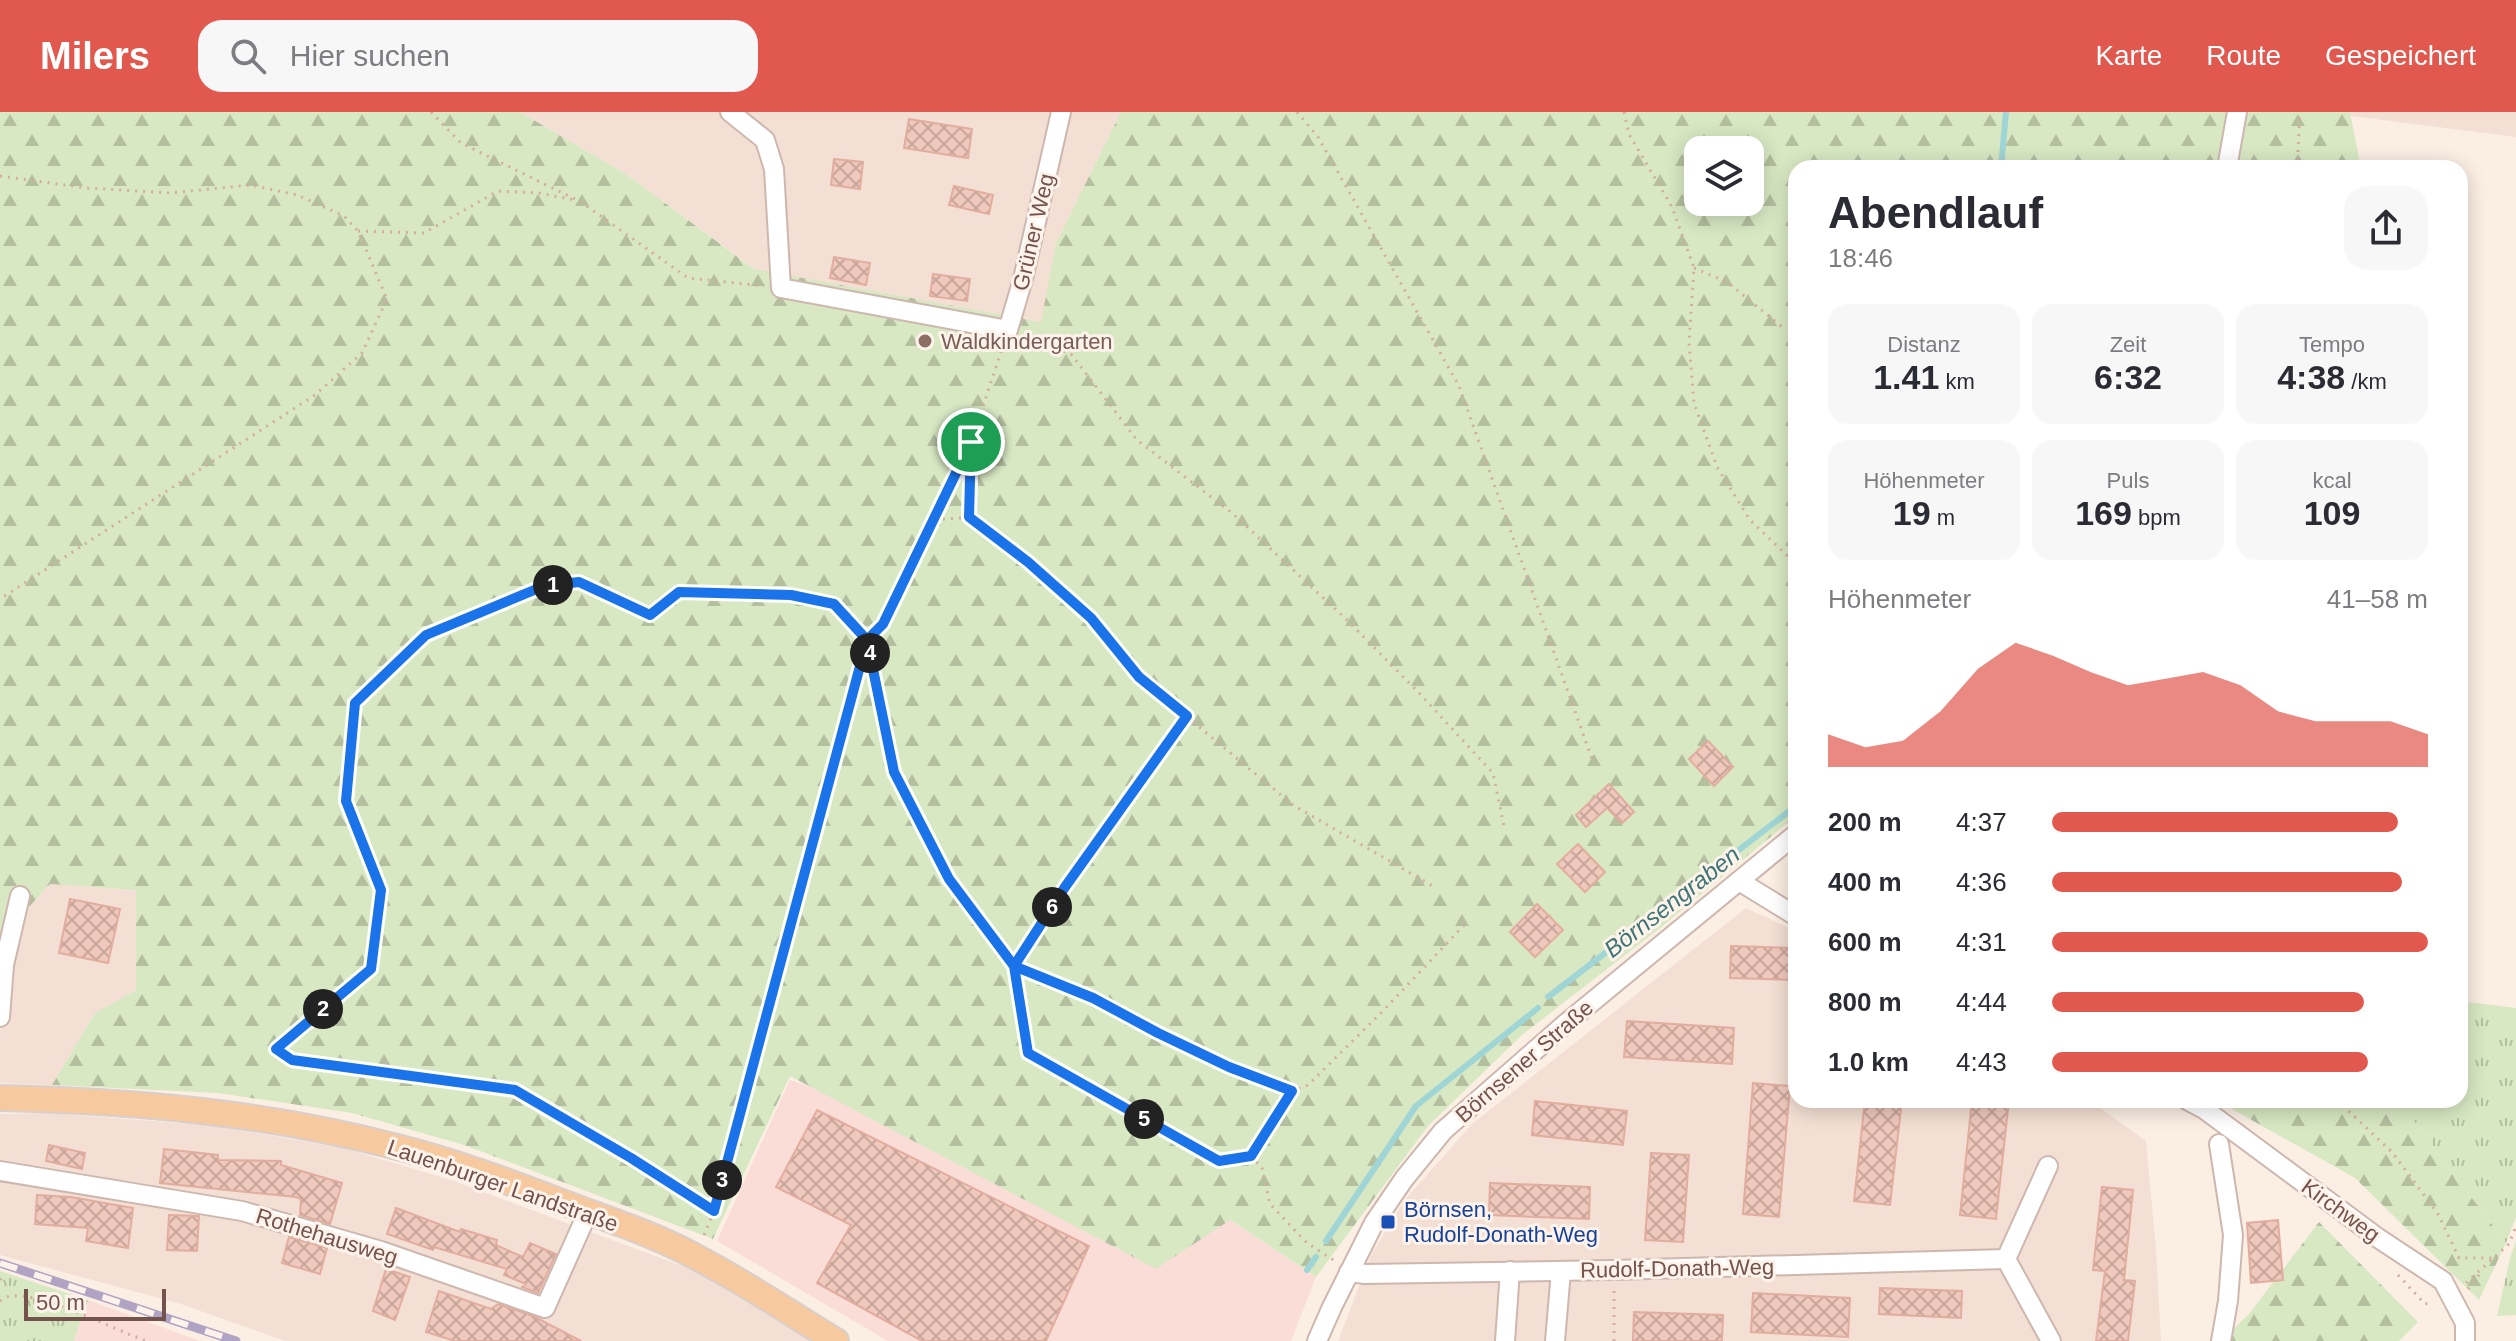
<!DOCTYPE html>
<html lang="de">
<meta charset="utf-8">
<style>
:root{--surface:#fff;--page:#f7f7f7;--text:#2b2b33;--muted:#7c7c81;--accent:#e1584e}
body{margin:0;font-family:Arial,sans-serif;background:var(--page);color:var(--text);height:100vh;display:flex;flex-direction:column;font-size:30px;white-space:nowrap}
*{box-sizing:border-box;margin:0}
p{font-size:26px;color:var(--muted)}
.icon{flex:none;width:44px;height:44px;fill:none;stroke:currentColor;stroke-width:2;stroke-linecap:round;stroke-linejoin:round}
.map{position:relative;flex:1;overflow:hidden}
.drawer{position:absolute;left:1788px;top:48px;width:680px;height:948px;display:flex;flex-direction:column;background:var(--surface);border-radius:24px;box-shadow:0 4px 20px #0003}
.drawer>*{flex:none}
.fabs{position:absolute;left:1684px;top:24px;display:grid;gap:16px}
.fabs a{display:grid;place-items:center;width:80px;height:80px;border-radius:16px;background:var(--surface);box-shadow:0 4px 20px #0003;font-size:40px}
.scale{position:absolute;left:24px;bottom:20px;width:142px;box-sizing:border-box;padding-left:8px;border:4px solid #73534b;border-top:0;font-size:22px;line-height:28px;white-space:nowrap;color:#73534b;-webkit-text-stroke:6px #fef3ea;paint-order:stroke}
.pin{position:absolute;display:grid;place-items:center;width:68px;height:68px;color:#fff;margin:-34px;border:4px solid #fff;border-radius:50%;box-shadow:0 2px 8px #0007}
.km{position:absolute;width:40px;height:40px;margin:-20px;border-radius:50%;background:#222;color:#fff;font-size:22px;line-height:40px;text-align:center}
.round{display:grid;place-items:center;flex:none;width:84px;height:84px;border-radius:24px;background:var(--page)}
.head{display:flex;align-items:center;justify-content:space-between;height:136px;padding:0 40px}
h1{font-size:44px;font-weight:600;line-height:60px}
.figures{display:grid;grid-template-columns:repeat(3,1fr);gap:12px;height:136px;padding:8px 40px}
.figures div{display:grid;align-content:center;border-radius:20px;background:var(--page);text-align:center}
.figures b{font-size:34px;font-weight:600}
.figures small{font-size:22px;font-weight:400}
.figures p{font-size:22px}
.chart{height:224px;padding:16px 40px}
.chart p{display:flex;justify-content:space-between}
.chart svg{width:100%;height:144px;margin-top:8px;fill:var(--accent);opacity:.7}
ul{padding:0 40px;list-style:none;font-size:26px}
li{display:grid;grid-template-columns:128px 96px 1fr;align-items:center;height:60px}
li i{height:20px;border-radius:10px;background:var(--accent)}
header{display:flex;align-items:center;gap:48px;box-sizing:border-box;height:112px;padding:0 40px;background:var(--accent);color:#fff}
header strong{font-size:38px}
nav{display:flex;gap:44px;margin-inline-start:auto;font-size:28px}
.search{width:560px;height:72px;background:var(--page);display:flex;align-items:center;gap:20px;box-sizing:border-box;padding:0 28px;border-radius:24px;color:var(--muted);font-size:30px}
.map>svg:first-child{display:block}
.residential{fill:#f3dfd3}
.commercial{fill:#fbddd8}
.grass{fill:url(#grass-tufts)}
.forest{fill:url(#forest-firs);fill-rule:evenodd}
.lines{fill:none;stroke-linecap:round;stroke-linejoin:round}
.stream{stroke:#a0d5d5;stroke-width:6}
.building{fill:url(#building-cross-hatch);stroke:#e2ad9e;stroke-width:2}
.minor-casing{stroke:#ceb7ae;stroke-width:22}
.major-casing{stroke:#d8cfcd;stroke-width:28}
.path{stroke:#d4aca0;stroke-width:3;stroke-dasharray:2 6;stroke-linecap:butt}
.minor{stroke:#fff;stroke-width:18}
.major{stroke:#f7c99f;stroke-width:24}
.rail-casing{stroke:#b0a3c4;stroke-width:9}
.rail{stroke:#fef3ea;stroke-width:6;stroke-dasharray:18;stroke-linecap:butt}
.route-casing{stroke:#fff;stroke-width:16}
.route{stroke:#1a73e8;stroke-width:10}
.education-dot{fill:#8d6e63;stroke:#fef3ea;stroke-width:3}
.transit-dot{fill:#1a4fb4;stroke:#fef3ea;stroke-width:3}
.labels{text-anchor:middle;stroke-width:6;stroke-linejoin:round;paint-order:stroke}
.street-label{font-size:22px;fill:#73534b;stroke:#fef3ea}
.education-label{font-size:22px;fill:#785e54;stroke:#fef3ea;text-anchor:start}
.transit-label{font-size:22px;fill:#164399;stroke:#fef3ea;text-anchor:start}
.water-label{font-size:24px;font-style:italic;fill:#3f7778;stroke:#fef3ea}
</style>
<header>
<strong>Milers</strong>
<div class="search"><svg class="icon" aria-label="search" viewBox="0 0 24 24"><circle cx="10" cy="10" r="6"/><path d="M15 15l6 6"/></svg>Hier suchen</div>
<nav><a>Karte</a><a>Route</a><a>Gespeichert</a></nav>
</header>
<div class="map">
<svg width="2516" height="1229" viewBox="0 0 2516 1229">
<defs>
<pattern id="grass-tufts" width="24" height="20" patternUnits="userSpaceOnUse" patternTransform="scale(2)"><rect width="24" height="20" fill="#d8e8c3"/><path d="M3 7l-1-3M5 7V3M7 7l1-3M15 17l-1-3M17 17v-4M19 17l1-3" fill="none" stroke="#b4bfa0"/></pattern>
<pattern id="forest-firs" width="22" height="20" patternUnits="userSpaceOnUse" patternTransform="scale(2)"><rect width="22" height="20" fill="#d8e8c3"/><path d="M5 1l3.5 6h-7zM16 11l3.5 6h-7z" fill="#b4bfa0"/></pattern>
<pattern id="building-cross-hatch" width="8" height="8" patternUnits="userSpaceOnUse" patternTransform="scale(2)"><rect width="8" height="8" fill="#f0c9bd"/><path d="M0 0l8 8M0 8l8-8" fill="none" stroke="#c7a69c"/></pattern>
</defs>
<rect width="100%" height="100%" fill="#fbefe4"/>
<g class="residential">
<path d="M520,0H1121L1056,131L1042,210L781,176L626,62Z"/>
<path d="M2350,0H2516V25L2351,4Z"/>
<path d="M50,772L136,778V878L95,901L52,973L0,971V827Z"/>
<path d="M1746,796L1796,819V988H2089L2146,1029L2156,1137L2161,1229H1338L1371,1143L1404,1089L1472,1012Z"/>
<path d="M50,1001L216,1014L343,1036L451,1068L693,1158L811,1229H285L181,1192L0,1143V1002Z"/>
</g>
<g class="commercial">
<path d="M790,968L1230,1108L1316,1165L1291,1229H888L717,1129Z"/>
<path d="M88,1188L200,1229H74Z"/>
</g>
<g class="grass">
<path d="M2460,889L2516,896V1105L2506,1131L2398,988H2460Z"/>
<path d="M2516,1129V1203L2497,1204L2510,1146Z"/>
<path d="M0,1159L88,1188L74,1229H0Z"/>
</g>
<g class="forest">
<path d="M0,0H520L626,62L754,157L1041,210L1056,131L1121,0H2350L2361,56H1796V704L1660,816L1522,923L1428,1014L1316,1165L1230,1108L1156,1157L790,964L713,1127L464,1033L352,1001L218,981L52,973L95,901L136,878V778L50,772L0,827ZM1698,38H1750V90H1698Z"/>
<path d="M2216,988H2398L2506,1131L2479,1188L2355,1066Z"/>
<path d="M2319,1110L2418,1210L2399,1229H2220L2249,1202Z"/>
</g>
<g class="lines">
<g class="stream">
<path d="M2001,56L2006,0"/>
<path d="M1548,885L1796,694"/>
<path d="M1326,1129L1416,994L1538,896"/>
<path d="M1307,1158L1316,1145"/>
</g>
</g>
<g class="building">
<path d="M909,7L972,17L968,46L904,36Z"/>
<path d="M834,47L863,50L860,77L831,73Z"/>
<path d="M954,74L993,83L989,102L949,93Z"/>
<path d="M834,145L870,151L866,173L830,166Z"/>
<path d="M933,162L970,167L967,189L930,184Z"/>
<path d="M1708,629L1733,655L1714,674L1689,647Z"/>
<path d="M1609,672L1634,700L1622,711L1607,696L1586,715L1576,703Z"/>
<path d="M1578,732L1605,760L1585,780L1557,752Z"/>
<path d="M70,787L120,797L108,851L59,841Z"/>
<path d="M1537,792L1563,818L1535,845L1510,820Z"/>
<path d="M1731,834L1796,836V868L1730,866Z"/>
<path d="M1627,909L1734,916L1732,952L1624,945Z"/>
<path d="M1753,971L1790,974L1779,1105L1743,1102Z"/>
<path d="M1865,988H1902L1890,1093L1854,1089Z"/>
<path d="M1972,988H2009L1996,1107L1960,1103Z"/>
<path d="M1535,989L1627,999L1623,1033L1532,1023Z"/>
<path d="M817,998L1089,1134L1046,1229H922L817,1171L851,1113L776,1075Z"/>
<path d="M49,1033L85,1041L82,1057L46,1049Z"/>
<path d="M164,1037L218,1043V1048L281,1049V1053L342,1071L330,1112L300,1103L301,1087L296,1085L160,1071Z"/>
<path d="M1651,1041L1689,1043L1683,1130L1645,1128Z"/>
<path d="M1490,1071L1590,1075L1589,1107L1489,1103Z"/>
<path d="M2102,1075L2133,1078L2124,1168L2135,1169L2128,1229H2096L2105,1159L2093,1158Z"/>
<path d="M37,1083L71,1085L133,1096L128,1136L86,1129L88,1116L35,1112Z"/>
<path d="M396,1096L460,1120L461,1117L497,1128L496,1133L523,1145L530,1131L556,1142L538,1181L522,1175L526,1172L504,1163L507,1157L434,1135L433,1138L387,1122Z"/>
<path d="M169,1103L199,1104L197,1139L167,1138Z"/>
<path d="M2278,1108L2283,1168L2251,1171L2247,1111Z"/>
<path d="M289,1125L327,1136L320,1162L282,1151Z"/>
<path d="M386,1157L410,1165L395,1208L373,1199Z"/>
<path d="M1880,1176L1962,1179L1961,1206L1879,1202Z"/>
<path d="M439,1179L491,1197L498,1192L533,1204L581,1229H455L426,1220Z"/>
<path d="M1753,1181L1850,1186L1848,1225L1751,1220Z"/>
<path d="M1634,1200L1723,1203L1722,1229H1633Z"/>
</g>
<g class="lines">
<defs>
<g id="minor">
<path d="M730,0L765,28L774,57L781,176L1008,218L1023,167L1061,0"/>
<path d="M2227,56L2237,0"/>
<path d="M1739,769L1796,804"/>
<path d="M0,905L4,853L20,784"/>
<path d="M2187,988L2204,997L2378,1126L2443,1169L2465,1211V1229"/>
<path d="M2219,1032L2233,1123L2228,1189L2221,1229"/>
<path d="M0,1059L242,1099L381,1139L545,1196L588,1100"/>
<path d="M2006,1147L2048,1054"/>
<path d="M2006,1147L2051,1229"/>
<path d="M1349,1160L1365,1162L1614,1158L2006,1147"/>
<path d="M1317,1229L1332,1195L1374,1111L1404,1067L1443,1019L1564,913L1796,722"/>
<path d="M1505,1229L1510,1159"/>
<path d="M1555,1229L1561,1159"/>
</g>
<path id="major" d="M0,986C137,989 268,1001 401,1036C456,1050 509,1070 562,1090C606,1107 654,1122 696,1145C744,1170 790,1201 836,1229"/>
</defs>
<use href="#minor" class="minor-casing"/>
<use href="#major" class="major-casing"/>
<g class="path">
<path d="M431,0L461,31L581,90L688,166L764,174"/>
<path d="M1297,0L1318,25L1459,274L1592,647"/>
<path d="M1624,0L1629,22L1672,95L1694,156L1689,231L1694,291L1717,355L1750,408L1796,452"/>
<path d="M2297,56L2300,0"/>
<path d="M0,64L87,76L170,81L250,73L297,83L344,104L358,119L387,187L362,241L315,283L0,487"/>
<path d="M358,119L424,121L498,79L539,81L575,88"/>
<path d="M1694,156L1727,170L1786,218"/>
<path d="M1026,225L1071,242L1137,328L1232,401L1345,506L1419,581L1493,661L1505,719"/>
<path d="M971,334L969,405L1028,450L1091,506L1139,565L1293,693L1436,776"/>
<path d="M935,408L969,405"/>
<path d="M1014,854L1093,886L1158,921L1229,955L1292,979L1308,973L1382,900L1468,809"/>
<path d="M1014,854L1065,775L1187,605"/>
<path d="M2337,988L2392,1040L2438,1102L2459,1146H2493"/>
<path d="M1251,1044L1262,1056L1270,1092L1307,1131L1335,1149"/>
<path d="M714,1099L631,1046L515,978L292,948L276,937L371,857L381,778L346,689L355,591L426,523L544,474L579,470L650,503L679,480L791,483L834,492L867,528L894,660L949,767L1014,854L1028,941L1219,1049L1251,1044L1292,979"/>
<path d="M704,1123L714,1099L867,528L883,512L971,330L1002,237"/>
<path d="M2398,1163L2425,1192L2433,1190"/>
<path d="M0,1168L2,1165"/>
<path d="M2466,1171L2509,1132L2516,1114"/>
<path d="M2468,1177L2483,1158"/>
<path d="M0,1189C3,1187 8,1184 11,1184C42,1180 114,1218 147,1229"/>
<path d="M1614,1229V1178"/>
</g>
<use href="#minor" class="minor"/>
<use href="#major" class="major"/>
<defs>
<path id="rail" d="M0,1151L236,1229"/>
</defs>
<use href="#rail" class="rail-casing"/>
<use href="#rail" class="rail"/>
</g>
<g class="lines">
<defs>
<path id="route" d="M971,330L883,512L867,528L834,492L791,483L679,480L650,503L579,470L544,474L426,523L355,591L346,689L381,778L371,857L276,937L292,948L515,978L631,1046L714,1099L867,528L894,660L949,767L1014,854L1028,941L1219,1049L1251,1044L1292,979L1229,955L1158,921L1093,886L1014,854L1065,775L1187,604L1139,565L1091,506L1028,450L969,405L971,330"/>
</defs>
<use href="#route" class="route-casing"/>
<use href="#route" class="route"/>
</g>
<circle class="education-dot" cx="925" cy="229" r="8"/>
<rect class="transit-dot" x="1380" y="1102" width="16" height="16" rx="4"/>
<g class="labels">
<g class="street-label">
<text transform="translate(1033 120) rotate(-77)" y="8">Grüner Weg</text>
<text transform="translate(1524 949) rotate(-41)" y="8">Börnsener Straße</text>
<text transform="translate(503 1073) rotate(19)" y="8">Lauenburger Landstraße</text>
<text transform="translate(2341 1098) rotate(36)" y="8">Kirchweg</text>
<text transform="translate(327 1124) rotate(17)" y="8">Rothehausweg</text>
<text transform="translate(1677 1156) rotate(-1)" y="8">Rudolf-Donath-Weg</text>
</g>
<g class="education-label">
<text x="941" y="237">Waldkindergarten</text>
</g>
<g class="transit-label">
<text x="1404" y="1105">Börnsen,<tspan x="1404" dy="25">Rudolf-Donath-Weg</tspan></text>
</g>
<g class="water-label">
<text transform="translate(1672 790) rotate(-38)" y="8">Börnsengraben</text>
</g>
</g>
</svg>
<div class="fabs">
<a><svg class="icon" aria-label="layers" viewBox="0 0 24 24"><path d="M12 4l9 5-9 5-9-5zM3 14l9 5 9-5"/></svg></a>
</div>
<div class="scale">50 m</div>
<div class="pin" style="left:971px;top:330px;background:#1e9e55"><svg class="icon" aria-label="arrive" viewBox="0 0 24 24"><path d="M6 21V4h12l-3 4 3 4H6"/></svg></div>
<b class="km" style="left:553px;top:473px">1</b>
<b class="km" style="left:323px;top:897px">2</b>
<b class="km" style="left:722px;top:1068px">3</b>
<b class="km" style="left:870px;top:541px">4</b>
<b class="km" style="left:1144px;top:1007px">5</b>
<b class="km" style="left:1052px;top:795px">6</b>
<section class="drawer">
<div class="head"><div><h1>Abendlauf</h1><p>18:46</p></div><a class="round"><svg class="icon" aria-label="share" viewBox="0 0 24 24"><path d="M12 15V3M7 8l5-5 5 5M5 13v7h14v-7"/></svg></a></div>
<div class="figures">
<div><p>Distanz</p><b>1.41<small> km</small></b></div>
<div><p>Zeit</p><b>6:32</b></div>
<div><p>Tempo</p><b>4:38<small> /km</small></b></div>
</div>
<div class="figures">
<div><p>Höhenmeter</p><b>19<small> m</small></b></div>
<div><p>Puls</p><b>169<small> bpm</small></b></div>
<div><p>kcal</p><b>109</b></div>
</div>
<div class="chart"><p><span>Höhenmeter</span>41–58 m</p>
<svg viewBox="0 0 160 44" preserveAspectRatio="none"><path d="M0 44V34L10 38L20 36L30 27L40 14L50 6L60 10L70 15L80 19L90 17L100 15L110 19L120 27L130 30L140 30L150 30L160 34V44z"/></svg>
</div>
<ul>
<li><b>200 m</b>4:37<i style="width:92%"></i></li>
<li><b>400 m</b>4:36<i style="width:93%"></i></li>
<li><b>600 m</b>4:31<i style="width:100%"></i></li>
<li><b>800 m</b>4:44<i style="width:83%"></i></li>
<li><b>1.0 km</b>4:43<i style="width:84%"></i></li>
</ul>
</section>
</div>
